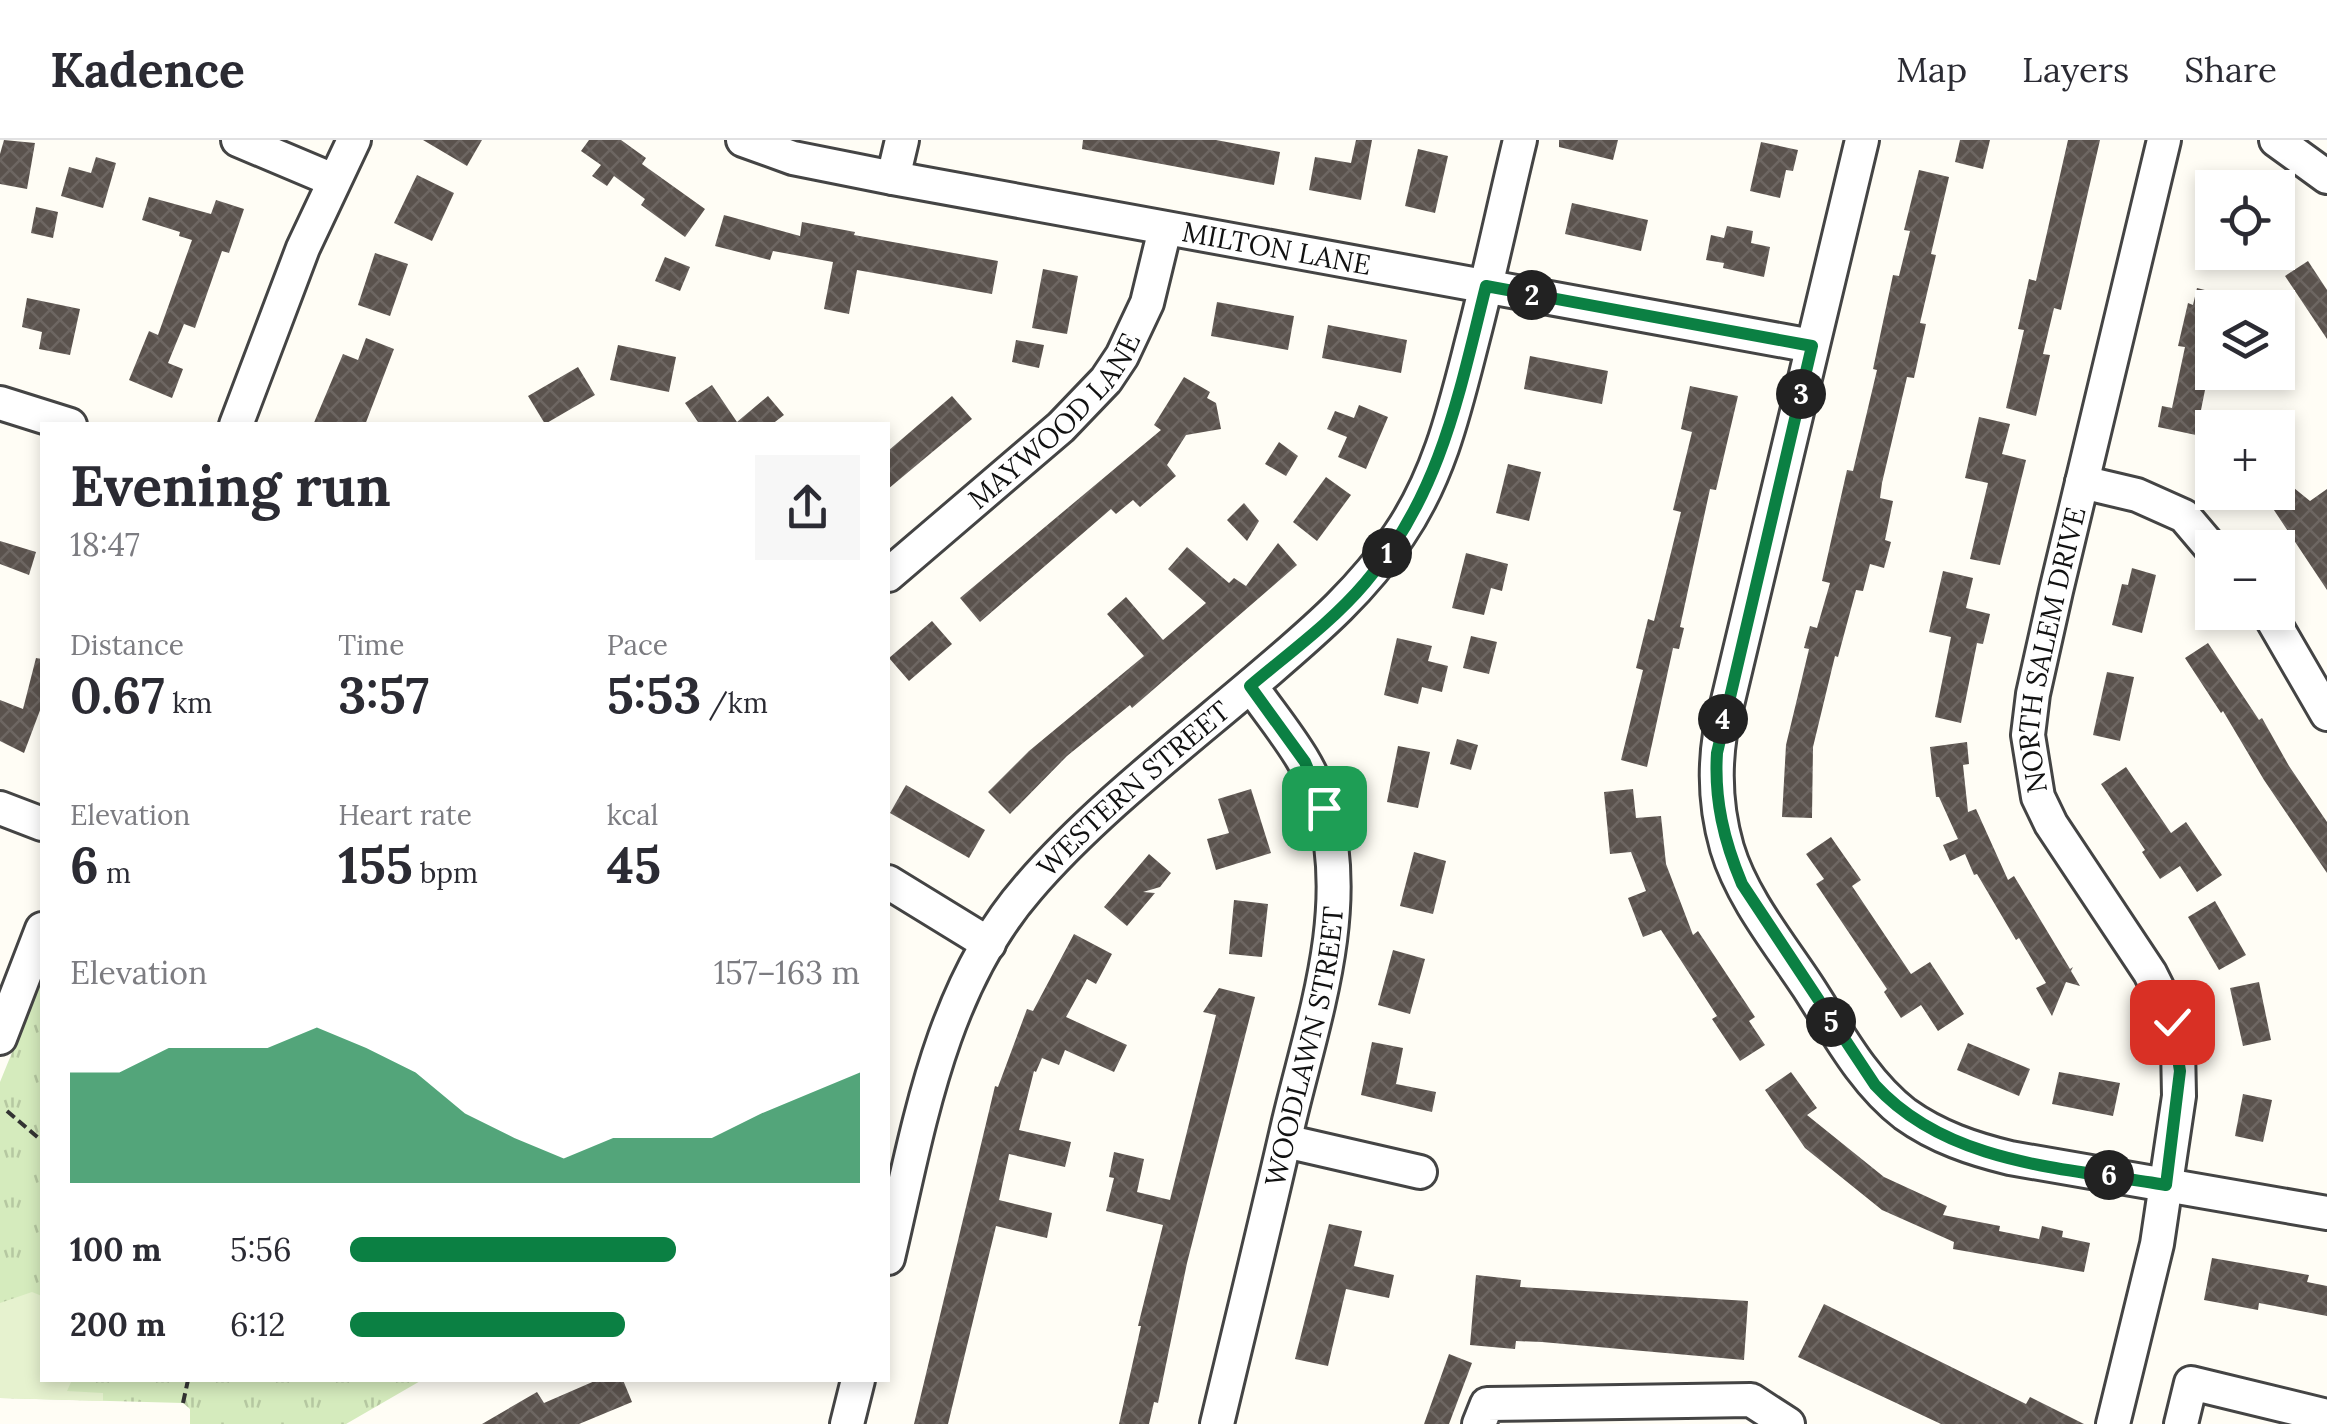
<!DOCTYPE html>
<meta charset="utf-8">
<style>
:root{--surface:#fff;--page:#f7f7f7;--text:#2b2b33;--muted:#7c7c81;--line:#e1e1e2;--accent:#0b8043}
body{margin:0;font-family:Lora,serif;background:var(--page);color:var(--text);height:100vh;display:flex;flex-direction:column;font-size:38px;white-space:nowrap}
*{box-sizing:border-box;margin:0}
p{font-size:32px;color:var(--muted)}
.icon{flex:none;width:55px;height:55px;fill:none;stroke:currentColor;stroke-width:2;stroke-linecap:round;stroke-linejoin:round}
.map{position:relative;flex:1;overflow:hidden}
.details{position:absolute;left:40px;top:282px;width:850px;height:960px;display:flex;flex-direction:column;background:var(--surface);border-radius:0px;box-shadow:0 5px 15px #0003}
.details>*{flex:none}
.controls{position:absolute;left:2195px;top:30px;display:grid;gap:20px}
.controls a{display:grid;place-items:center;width:100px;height:100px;border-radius:0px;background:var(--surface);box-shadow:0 5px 15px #0003;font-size:50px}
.pin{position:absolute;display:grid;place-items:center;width:85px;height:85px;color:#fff;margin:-42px;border-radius:20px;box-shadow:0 5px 15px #0006}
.km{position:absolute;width:50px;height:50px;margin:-25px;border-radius:50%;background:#222;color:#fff;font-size:28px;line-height:50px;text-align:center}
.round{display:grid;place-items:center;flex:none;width:105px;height:105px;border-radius:0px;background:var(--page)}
.summary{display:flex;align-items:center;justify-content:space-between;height:170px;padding:0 30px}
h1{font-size:55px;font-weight:700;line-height:75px}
.metrics{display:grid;grid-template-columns:repeat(3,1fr);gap:15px;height:170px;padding:10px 30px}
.metrics div{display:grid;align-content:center}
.metrics b{font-size:50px;font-weight:700}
.metrics small{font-size:28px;font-weight:400}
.metrics p{font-size:28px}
.chart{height:280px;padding:20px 30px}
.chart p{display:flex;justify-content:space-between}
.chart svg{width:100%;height:180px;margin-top:10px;fill:var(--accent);opacity:.7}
ul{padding:0 30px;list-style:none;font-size:32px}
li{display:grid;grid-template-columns:160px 120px 1fr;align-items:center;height:75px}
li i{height:25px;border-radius:12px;background:var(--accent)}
header{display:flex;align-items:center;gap:60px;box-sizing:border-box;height:140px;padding:0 50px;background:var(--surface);border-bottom:2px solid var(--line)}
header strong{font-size:48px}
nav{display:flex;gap:55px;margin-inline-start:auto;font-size:35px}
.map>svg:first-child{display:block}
.grass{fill:url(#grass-tufts)}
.pitch{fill:#e6f2cf}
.building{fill:url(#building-cross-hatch)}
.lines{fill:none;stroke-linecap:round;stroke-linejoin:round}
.minor-casing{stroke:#444;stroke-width:38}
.path{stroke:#333;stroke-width:4;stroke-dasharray:10 5;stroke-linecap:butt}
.minor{stroke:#fff;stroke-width:32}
.route-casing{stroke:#fff;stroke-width:20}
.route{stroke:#0b8043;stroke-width:12}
.labels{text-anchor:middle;stroke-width:10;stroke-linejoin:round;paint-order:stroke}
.street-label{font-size:28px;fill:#111;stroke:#fff}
</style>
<header>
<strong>Kadence</strong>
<nav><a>Map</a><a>Layers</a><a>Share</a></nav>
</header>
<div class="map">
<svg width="2327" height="1284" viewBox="0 0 2327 1284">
<defs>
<pattern id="grass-tufts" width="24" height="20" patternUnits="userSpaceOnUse" patternTransform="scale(2.5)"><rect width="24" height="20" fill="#d5ebbd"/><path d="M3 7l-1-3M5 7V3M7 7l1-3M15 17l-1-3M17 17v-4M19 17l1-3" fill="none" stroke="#b6c8a1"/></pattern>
<pattern id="building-cross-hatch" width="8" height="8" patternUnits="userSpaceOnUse" patternTransform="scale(2.5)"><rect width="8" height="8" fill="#5a524d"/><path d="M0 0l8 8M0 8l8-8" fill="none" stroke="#6d6662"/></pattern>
</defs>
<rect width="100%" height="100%" fill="#fffdf5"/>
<path class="grass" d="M42,839V1240H422L346,1284H190V1269L183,1263L0,1258V942Z"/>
<path class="pitch" d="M32,1152L42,1156V1240H72L67,1251L103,1253V1261L0,1258V1163Z"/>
<g class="building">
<path d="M4,0L35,3L27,49L0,44V14Z"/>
<path d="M423,0H482L467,26Z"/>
<path d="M589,0H621L646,18L642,24L705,69L685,97L641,65L645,59L614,36L607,46L592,36L601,25L581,11Z"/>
<path d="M1083,0H1216L1280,12L1274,45L1082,9Z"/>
<path d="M1356,0H1372L1361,60L1309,50L1315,17L1351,23Z"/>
<path d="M1559,0H1618L1613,20L1559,7Z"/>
<path d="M1960,0H1990L1983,29L1955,22Z"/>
<path d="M2068,0H2100L2061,170L2054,168L2043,214L2050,215L2036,276L2006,268L2024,190L2018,189L2029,139L2036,141Z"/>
<path d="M1761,2L1798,10L1793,31L1786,30L1780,58L1750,51Z"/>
<path d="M1418,9L1448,16L1435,73L1405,66Z"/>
<path d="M96,17L116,23L103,68L61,56L69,27L91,33Z"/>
<path d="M1919,30L1949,37L1931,114L1936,115L1920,183L1926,184L1914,238L1907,237L1882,343L1880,358L1893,361L1885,400L1891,402L1884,428L1870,424L1863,451L1856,450L1838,517L1835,516L1813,607L1812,678L1782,677L1786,605L1809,509L1804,508L1810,486L1817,488L1830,443L1822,441L1847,330L1853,331L1877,230L1873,229L1893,135L1899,136L1910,91L1904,90Z"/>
<path d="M417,35L454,53L432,101L394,83Z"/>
<path d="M149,57L211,74L216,60L244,69L229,113L222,111L195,188L184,184L168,223L183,229L172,258L129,240L149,191L158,195L192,100L179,96L180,92L142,80Z"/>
<path d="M1572,63L1648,80L1641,111L1565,94Z"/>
<path d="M36,67L58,72L53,98L31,93Z"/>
<path d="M724,75L800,96L802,82L855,92L854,95L998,121L992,154L857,130L849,174L824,169L833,122L773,111L770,120L715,106Z"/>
<path d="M1727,86L1753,91L1751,103L1770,107L1764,137L1723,128L1724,123L1706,120L1711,95L1724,98Z"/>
<path d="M375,113L408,124L390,176L358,165Z"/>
<path d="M665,117L690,127L680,151L655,141Z"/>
<path d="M2308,121L2327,150V199L2285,136Z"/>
<path d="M1043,129L1078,136L1067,194L1032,188Z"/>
<path d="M2197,148L2248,161L2247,168H2212V190L2199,243L2206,245L2196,295L2158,287L2162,266L2172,268L2185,207L2178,206L2188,163L2193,165Z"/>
<path d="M27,158L80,169L70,215L39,209L42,192L22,187Z"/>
<path d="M1217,162L1294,176L1288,210L1211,196Z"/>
<path d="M1328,185L1407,200L1401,233L1322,218Z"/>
<path d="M366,198L394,209L365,285H313L343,214L358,220Z"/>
<path d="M1016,200L1044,205L1039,228L1012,222Z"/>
<path d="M618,205L676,217L669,252L610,240Z"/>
<path d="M1530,216L1608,231L1602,264L1524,249Z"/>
<path d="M578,227L595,255L545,284L528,256Z"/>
<path d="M1184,237L1210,252L1207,258L1216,263L1221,289L1186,295L1167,325L1176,336L1140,367L1133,360L1116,374L1111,369L980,482L960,458L1161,290L1154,285Z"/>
<path d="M712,245L737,282L768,256L784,275L771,285H700L685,263Z"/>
<path d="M1690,246L1738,256L1716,350L1710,349L1680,487L1684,488L1679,509L1673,508L1647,627L1621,620L1643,530L1636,528L1648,479L1654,481L1681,372L1673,370L1692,292L1681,289Z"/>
<path d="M952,256L972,279L888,349V311Z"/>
<path d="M1359,265L1388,277L1366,329L1338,317L1347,297L1327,289L1335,271L1354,278Z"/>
<path d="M1979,277L2010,284L2002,314L2026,320L2000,425L1970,419L1988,343L1965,338Z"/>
<path d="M1279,302L1298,316L1286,336L1265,324Z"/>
<path d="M1508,324L1541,332L1529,381L1496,373Z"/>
<path d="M2278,335L2310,361L2327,349V450L2262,352H2278Z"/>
<path d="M1326,337L1351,355L1317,401L1293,382Z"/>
<path d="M1244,363L1259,381L1247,401L1227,380Z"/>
<path d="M0,401L36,412L29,435L0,424Z"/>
<path d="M1278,403L1297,425L1132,568L1130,565L1067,616L1010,674L988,652L1029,611L1144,516L1107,474L1126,457L1163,500L1206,463L1168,429L1187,407L1229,443L1234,438L1246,446Z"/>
<path d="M1466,413L1508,424L1502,451L1491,448L1484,475L1452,468Z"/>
<path d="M2132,428L2156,435L2142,493L2112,485L2122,444L2128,445Z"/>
<path d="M1943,431L1973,438L1966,468L1990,474L1983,504L1977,503L1961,583L1935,577L1951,497L1929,492Z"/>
<path d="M932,481L952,504L909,541L889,518Z"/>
<path d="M1471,496L1497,502L1489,534L1463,528Z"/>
<path d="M1397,498L1432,506L1428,521L1448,526L1442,552L1422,547L1418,564L1384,555Z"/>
<path d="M2208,503L2259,580L2262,578L2289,626L2327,682V733L2264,640L2223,571L2221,573L2185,518Z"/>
<path d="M36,518L42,519V565L24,613L0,601V560L23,569Z"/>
<path d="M2107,532L2134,537L2120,601L2093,595Z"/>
<path d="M1457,599L1478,605L1471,630L1450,624Z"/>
<path d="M1967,602L1969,624L1963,625L1968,672L1976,669L2008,740L2014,736L2070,829L2073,827L2071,831L2080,846L2066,842L2052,876L2036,848L2046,843L2019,798L2016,800L1977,734L1974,735L1965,714L1950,721L1943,705L1958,699L1939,657H1936L1930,607Z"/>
<path d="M1398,606L1430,612L1418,668L1387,662Z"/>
<path d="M2126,627L2171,693L2186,682L2222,735L2197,752L2180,726L2160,739L2142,712L2145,710L2101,644Z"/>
<path d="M906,645L985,690L969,718L890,673Z"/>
<path d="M1251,649L1271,713L1216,730L1207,699L1229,693L1218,659Z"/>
<path d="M1633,649L1636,678L1661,676L1666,724L1693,795L1698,791L1755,877L1749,881L1765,905L1740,921L1712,879L1717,876L1661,790L1643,797L1628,758L1646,751L1631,712L1610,714L1604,652Z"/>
<path d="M1831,697L1861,740L1852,746L1911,834L1930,822L1964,874L1938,891L1921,865L1901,878L1884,852L1887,849L1816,744L1824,739L1806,714Z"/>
<path d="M1414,712L1446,721L1433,774L1400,766Z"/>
<path d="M1149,714L1171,733L1160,747L1143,752L1155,753L1127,786L1104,767Z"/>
<path d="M1234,760L1268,764L1262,817L1229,814Z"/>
<path d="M2215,761L2246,815L2219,830L2188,777Z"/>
<path d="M1074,794L1112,814L1096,844L1087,839L1066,877L1127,905L1114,932L1065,910L1059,925L1042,918L1036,932L1034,931L1019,990L1071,1002L1065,1027L1009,1014L999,1060L1052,1073L1047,1098L996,1086L948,1284H914L995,946L998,947L1027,869L1033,871Z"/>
<path d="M1393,810L1425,819L1410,874L1378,865Z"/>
<path d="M2259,842L2271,900L2243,906L2230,848Z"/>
<path d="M1219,848L1255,857L1187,1123L1158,1263L1154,1262L1149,1284H1119L1141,1186H1138L1163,1085L1106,1071L1114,1038L1109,1037L1114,1012L1144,1019L1137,1052L1170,1060L1216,875L1203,872Z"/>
<path d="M1372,902L1403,908L1396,944L1436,952L1432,972L1361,955Z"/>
<path d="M1968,903L2030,929L2019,956L1957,930Z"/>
<path d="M1791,932L1817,968L1807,975L1884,1037L1947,1066L1943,1075L2000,1086L1999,1091L2039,1099L2042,1086L2063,1091L2062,1097L2090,1103L2084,1132L1953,1109L1954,1102L1882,1070L1805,1008L1765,950Z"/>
<path d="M2059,932L2120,943L2113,976L2052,964Z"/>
<path d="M2243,954L2272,960L2263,1002L2235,996Z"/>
<path d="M1329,1084L1362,1091L1354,1126L1394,1135L1389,1158L1346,1149L1328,1226L1295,1219Z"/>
<path d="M2212,1118L2309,1135L2307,1142L2327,1146V1176L2259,1163L2258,1170L2204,1160Z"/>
<path d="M1476,1135L1521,1140L1520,1147L1748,1161L1744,1220L1542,1202L1516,1201L1515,1209L1470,1205Z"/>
<path d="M1824,1164L2026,1264L2030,1257L2084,1284H1941L1798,1217Z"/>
<path d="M1449,1214L1472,1223L1449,1284H1424Z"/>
<path d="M597,1240H623L632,1262L579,1284H482L537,1252L544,1263Z"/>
</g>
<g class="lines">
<defs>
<g id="minor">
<path d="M238,0L333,40"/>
<path id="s1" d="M743,0L793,18L893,38L1812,206"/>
<path d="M1862,0L1720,594C1714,633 1716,670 1727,708C1742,758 1779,803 1808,847C1836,890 1863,942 1905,974C1937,997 1973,1009 2010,1018L2327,1073"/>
<path d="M2276,0L2327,37"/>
<path d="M893,38L902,0"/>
<path d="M0,263L70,285"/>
<path d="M236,285L303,108L354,0"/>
<path d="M2082,342L2137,355L2184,376L2212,409"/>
<path id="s2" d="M888,435L1061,287L1106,240L1122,216L1147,163L1165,89"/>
<path d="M2268,472L2327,574"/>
<path d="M0,668L42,684"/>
<path d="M888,742L989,804"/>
<path d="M0,898L42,789"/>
<path d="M1285,1001L1420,1032"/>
<path id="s3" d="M888,1118C918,992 939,850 1028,748C1095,670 1190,598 1269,530C1318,488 1363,449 1399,395C1440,335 1455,268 1473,198C1490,133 1504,66 1520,0"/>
<path d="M847,1284L858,1240"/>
<path id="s4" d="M1217,1284C1241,1183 1266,1082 1289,981C1313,880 1352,773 1324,669C1312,622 1278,585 1251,546"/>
<path d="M1479,1284L1487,1264L1751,1260L1788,1284"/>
<path id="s5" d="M2113,1284L2157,1104L2179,956L2178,906L2164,861L2150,833L2051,684L2038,657L2028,595L2033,554L2056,451L2164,0"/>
<path d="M2181,1284L2191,1243L2327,1276"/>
</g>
</defs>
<use href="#minor" class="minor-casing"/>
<g class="path">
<path d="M7,971L42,1001"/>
<path d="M183,1263L188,1240"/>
</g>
<use href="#minor" class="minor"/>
</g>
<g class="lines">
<defs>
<path id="route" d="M1324,668L1305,622L1250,546C1289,513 1332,482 1365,443C1440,356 1459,254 1486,146L1812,206L1717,613C1714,660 1724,701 1742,744L1875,945C1948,1025 2066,1028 2166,1045L2180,931L2172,882"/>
</defs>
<use href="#route" class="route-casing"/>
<use href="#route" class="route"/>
</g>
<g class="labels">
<g class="street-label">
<text dy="10" stroke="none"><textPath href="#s1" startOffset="545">MILTON LANE</textPath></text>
<text dy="10" stroke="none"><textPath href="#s2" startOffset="228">MAYWOOD LANE</textPath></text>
<text dy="10" stroke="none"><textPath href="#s5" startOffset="822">NORTH SALEM DRIVE</textPath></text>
<text dy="10" stroke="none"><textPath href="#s3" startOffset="545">WESTERN STREET</textPath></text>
<text dy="10" stroke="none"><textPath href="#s4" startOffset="388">WOODLAWN STREET</textPath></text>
</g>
</g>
</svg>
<div class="controls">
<a><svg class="icon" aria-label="locate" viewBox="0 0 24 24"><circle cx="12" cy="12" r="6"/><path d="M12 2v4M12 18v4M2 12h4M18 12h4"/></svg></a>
<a><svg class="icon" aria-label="layers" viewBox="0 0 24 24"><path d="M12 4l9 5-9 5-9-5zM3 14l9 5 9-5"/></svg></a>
<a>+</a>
<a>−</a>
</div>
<div class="pin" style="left:1324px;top:668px;background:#1e9e55"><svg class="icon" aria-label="arrive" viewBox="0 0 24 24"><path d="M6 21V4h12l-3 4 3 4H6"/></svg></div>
<div class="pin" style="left:2172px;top:882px;background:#d93025"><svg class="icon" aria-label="check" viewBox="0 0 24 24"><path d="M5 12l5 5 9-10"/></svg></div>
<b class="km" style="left:1387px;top:413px">1</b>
<b class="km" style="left:1532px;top:155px">2</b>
<b class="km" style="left:1801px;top:254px">3</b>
<b class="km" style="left:1723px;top:579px">4</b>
<b class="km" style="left:1831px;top:882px">5</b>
<b class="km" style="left:2109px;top:1035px">6</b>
<section class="details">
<div class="summary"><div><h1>Evening run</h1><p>18:47</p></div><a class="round"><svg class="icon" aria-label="share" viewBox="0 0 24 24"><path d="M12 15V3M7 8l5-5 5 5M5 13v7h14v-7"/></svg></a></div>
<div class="metrics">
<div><p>Distance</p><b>0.67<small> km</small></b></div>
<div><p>Time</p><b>3:57</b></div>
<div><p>Pace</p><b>5:53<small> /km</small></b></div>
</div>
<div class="metrics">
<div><p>Elevation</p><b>6<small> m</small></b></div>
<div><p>Heart rate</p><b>155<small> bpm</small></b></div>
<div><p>kcal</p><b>45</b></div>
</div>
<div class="chart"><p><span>Elevation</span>157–163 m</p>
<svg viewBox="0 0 160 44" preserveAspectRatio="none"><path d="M0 44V17L10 17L20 11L30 11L40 11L50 6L60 11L70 17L80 27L90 33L100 38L110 33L120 33L130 33L140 27L150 22L160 17V44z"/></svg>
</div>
<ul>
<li><b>100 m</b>5:56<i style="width:64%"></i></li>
<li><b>200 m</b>6:12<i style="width:54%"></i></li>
</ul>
</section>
</div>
